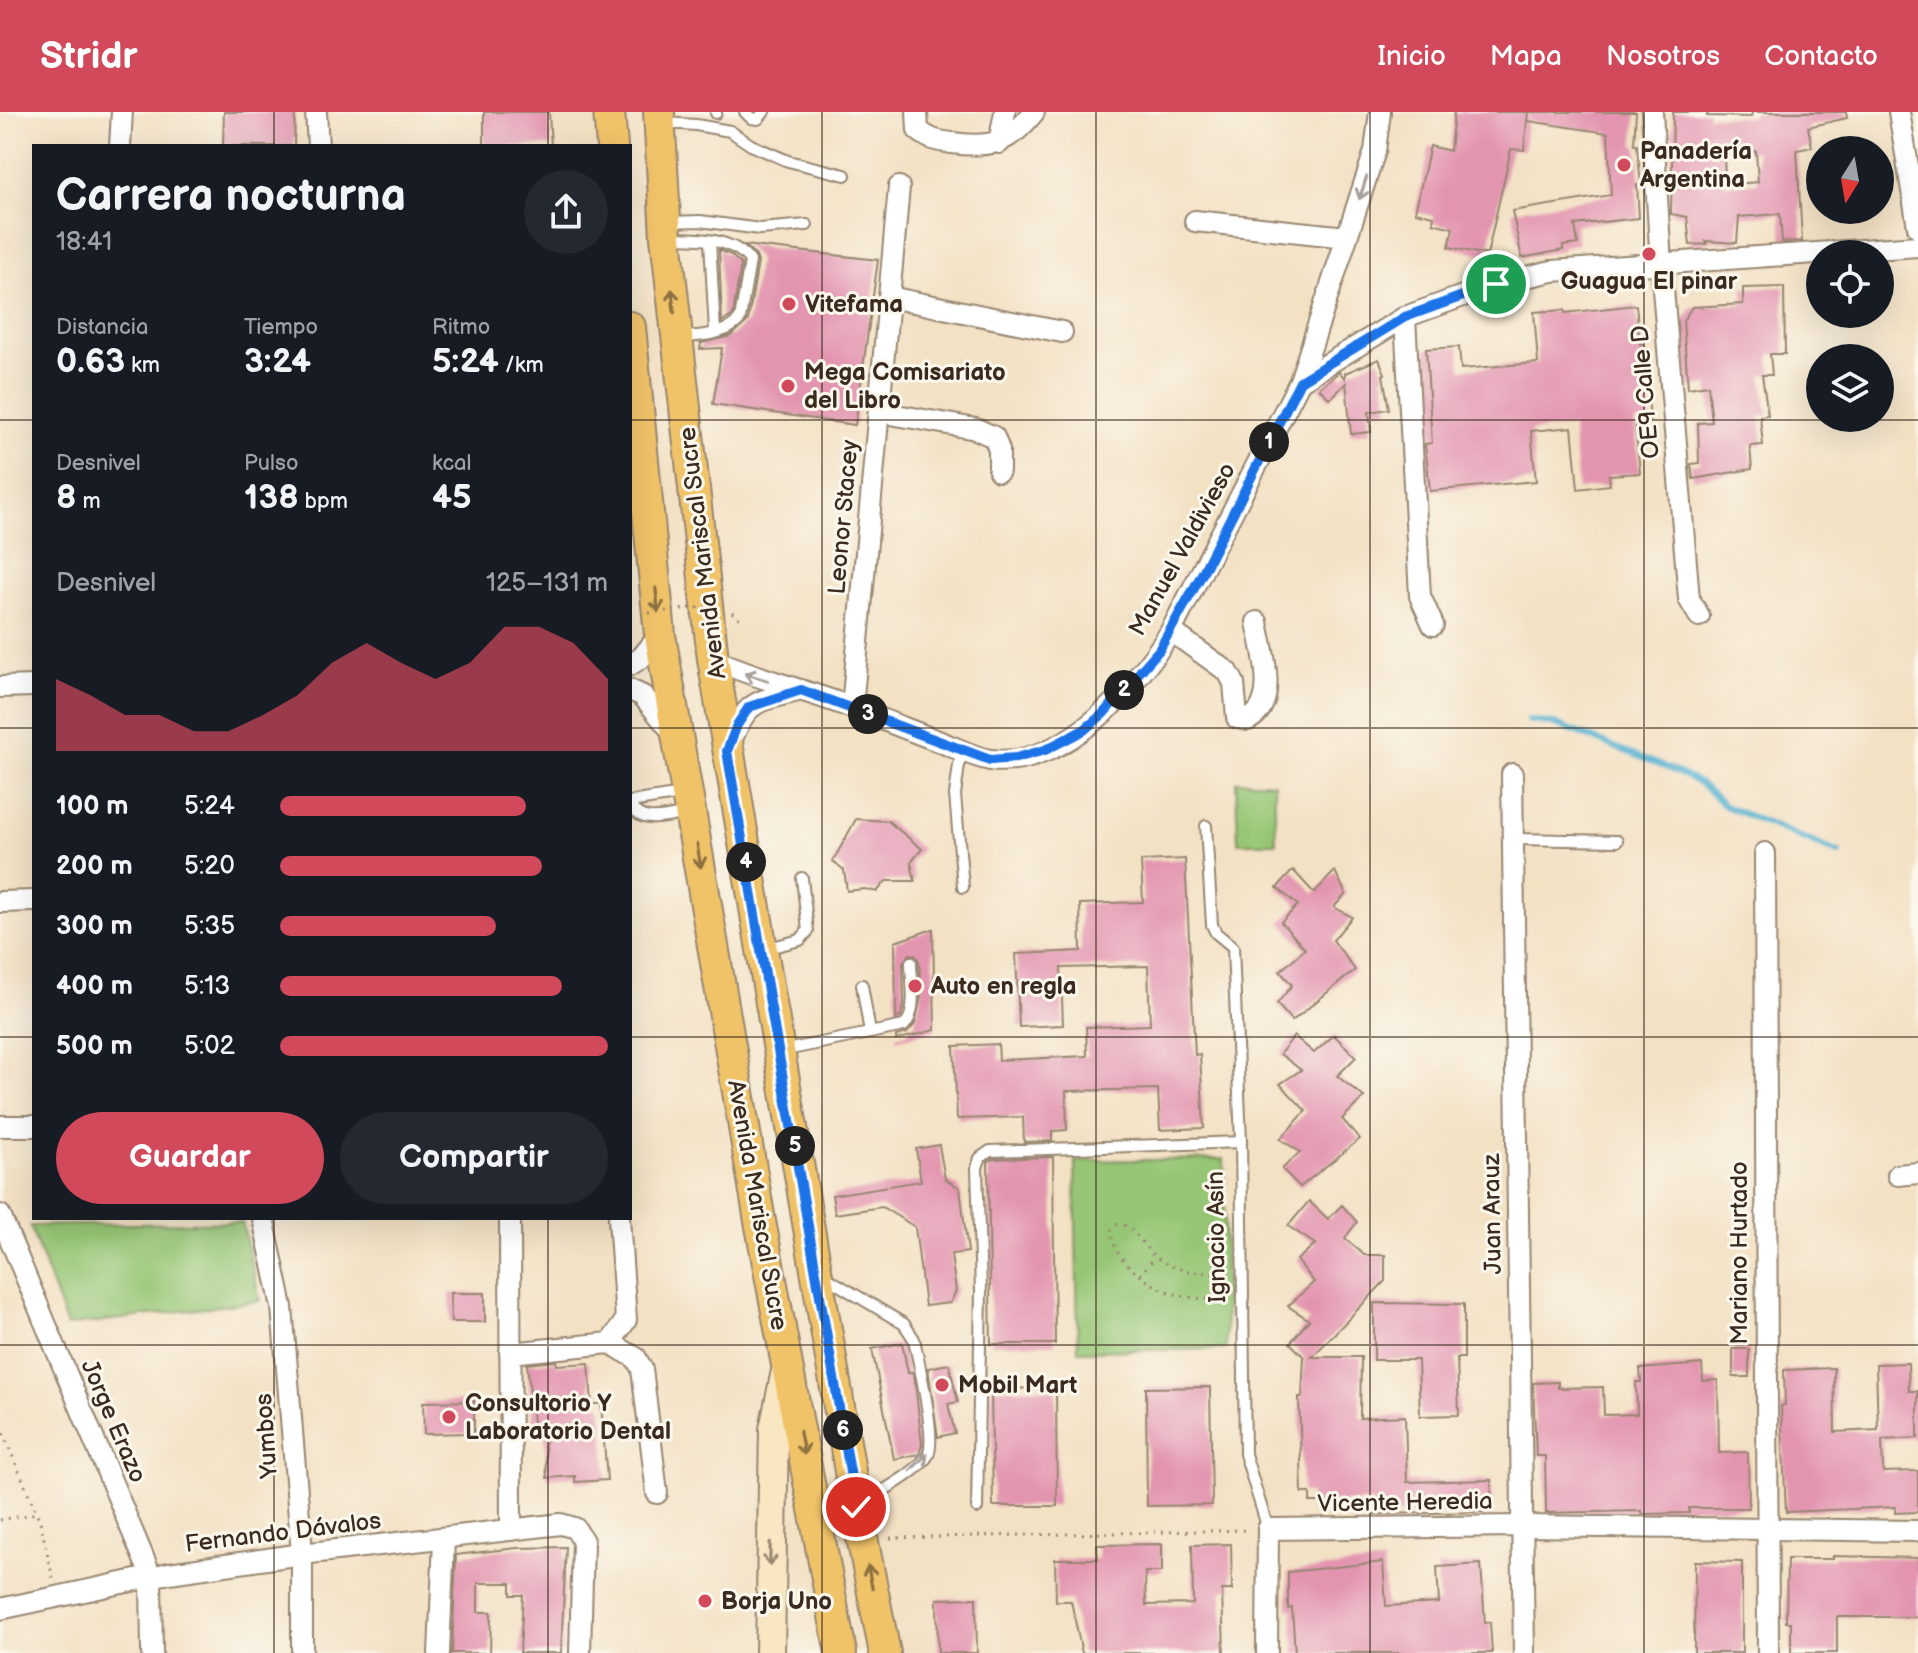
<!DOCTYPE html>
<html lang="es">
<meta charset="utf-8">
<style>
:root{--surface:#171b24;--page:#242831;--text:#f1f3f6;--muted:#9ea1a6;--accent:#d1495b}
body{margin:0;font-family:"Balsamiq Sans",sans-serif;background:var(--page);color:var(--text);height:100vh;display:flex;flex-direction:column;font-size:30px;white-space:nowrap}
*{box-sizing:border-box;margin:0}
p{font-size:26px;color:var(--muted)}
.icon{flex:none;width:44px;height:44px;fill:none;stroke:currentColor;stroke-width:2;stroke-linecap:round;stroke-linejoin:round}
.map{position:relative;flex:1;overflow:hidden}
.side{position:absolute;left:32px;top:32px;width:600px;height:1076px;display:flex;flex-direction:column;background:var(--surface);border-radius:0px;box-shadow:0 8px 32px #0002}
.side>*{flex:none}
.needle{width:52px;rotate:191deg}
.controls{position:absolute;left:1806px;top:24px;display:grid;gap:16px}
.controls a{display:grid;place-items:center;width:88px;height:88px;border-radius:50%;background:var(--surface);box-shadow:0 8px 32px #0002;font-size:40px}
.pin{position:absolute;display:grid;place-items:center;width:68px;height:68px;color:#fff;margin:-34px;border:4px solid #fff;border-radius:50%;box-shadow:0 2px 8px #0007}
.km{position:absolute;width:40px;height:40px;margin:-20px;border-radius:50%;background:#222;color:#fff;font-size:22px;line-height:40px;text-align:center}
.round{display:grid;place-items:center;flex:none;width:84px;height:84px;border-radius:42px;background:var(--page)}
.head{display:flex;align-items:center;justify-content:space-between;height:136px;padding:0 24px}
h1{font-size:44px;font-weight:800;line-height:60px}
.metrics{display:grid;grid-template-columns:repeat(3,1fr);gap:12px;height:136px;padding:8px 24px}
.metrics div{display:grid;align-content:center}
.metrics b{font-size:34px;font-weight:800}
.metrics small{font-size:22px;font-weight:400}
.metrics p{font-size:22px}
.chart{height:224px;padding:16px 24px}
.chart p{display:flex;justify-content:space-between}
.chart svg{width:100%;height:144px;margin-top:8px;fill:var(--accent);opacity:.7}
.cta{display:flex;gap:16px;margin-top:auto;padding:16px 24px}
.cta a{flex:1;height:92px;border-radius:48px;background:var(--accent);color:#fff;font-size:32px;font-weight:800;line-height:92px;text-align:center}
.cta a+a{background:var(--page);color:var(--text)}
ul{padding:0 24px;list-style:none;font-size:26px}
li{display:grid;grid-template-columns:128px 96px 1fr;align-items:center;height:60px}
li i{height:20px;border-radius:10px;background:var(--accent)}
header{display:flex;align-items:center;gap:48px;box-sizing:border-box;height:112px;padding:0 40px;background:var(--accent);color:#fff}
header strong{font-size:38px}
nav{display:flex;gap:44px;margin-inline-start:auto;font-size:28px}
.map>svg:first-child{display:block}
.green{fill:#96c675;stroke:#68784a;stroke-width:2}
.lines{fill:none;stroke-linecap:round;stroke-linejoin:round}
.stream{stroke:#50afcf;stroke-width:6}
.building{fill:#e395b0;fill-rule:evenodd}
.lane-casing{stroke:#978671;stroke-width:14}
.street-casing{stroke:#978671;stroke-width:24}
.secondary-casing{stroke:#978671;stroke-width:32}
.primary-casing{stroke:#978671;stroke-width:34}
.path{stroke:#978671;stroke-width:3;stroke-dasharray:2 6;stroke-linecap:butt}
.lane{stroke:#fff;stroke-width:10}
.street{stroke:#fff;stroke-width:20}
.secondary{stroke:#f9e7c3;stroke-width:28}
.primary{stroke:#f1c369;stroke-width:30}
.path-bridge{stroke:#978671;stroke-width:3;stroke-dasharray:2 6;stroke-linecap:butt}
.oneway{stroke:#a79f9a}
.oneway2{stroke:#8d6f40}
.oneway3{stroke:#9a8870}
.route-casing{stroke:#fff;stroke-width:16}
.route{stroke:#1a73e8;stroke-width:10}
.grid{fill:none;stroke:#3b2a1e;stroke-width:2;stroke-opacity:0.55}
.poi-dot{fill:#d1495b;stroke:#fbf7ec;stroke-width:3}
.labels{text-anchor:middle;stroke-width:6;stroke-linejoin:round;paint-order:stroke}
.poi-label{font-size:24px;font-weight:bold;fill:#3b2a1e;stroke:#fbf7ec;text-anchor:start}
.street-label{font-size:24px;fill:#3b2a1e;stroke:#fbf7ec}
</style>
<header>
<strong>Stridr</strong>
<nav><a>Inicio</a><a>Mapa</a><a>Nosotros</a><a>Contacto</a></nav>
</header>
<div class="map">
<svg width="1918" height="1541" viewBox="0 0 1918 1541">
<rect width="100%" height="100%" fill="#fbf7ec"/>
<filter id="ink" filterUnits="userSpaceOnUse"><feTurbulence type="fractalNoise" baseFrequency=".0125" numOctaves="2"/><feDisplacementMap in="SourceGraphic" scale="16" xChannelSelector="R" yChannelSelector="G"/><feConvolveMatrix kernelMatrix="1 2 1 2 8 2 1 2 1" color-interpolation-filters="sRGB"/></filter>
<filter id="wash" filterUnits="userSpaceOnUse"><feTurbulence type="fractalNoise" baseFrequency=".006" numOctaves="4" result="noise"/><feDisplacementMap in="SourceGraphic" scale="32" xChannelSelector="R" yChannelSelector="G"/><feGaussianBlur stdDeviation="1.8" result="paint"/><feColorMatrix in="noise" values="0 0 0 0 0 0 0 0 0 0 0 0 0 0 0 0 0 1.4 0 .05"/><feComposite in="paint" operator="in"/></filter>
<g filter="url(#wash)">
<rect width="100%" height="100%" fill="#f3e1c4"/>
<g class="green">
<path d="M1236,669L1274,671L1276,731H1238Z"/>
<path d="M1224,1047L1226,1237L1078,1239L1075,1049Z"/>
<path d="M242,1110L260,1189L67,1214L30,1114Z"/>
</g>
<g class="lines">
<path class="stream" d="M1528,608L1559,613L1670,657L1700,671L1725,694L1839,741"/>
</g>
<g id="blocks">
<g class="building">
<path d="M224,0H295L294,34H223Z"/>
<path d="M484,0H549L551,34H484Z"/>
<path d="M1454,0H1528L1524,38L1511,37L1487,143L1449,135L1453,116L1433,111L1434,104L1415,100L1430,34L1450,39Z"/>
<path d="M1529,0H1636L1634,33H1637L1641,73H1637L1639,106L1575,113L1578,132L1563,134V138L1522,146L1512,99L1611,83L1608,21L1528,9Z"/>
<path d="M1673,0H1708L1707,4L1751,5L1752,0H1846L1847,6L1808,15L1812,35L1797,38L1802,129L1782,130L1780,102L1739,105L1737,131L1706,129L1707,132L1690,133L1687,105L1671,102ZM1724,37L1756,39L1758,70L1725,73Z"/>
<path d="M745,133L878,148L855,313L713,292L722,236L700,237L701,231L731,224L748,209L758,150L756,144Z"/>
<path d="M719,138L731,143L741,152L733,203L722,210Z"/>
<path d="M1784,175L1785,242H1770L1772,263H1762L1768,303L1760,304L1763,333L1750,334L1752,357L1693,367L1691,352L1699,351L1698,311L1712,310L1708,273L1688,276L1683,209L1692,195L1743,192V176Z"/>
<path d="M1636,193L1640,232H1644L1650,309L1635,310L1640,361L1609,363L1610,373L1578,377L1572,315L1531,319L1536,369L1430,379L1425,332L1432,331L1426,237L1459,235L1461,257L1538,251L1534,200L1565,198V201Z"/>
<path d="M1379,247L1385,262L1383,263L1389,297L1369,300L1371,320L1351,322L1346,271L1330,287L1319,276L1339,260L1345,266V261Z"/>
<path d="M856,707L888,709L922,737L911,750L915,769H886L877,780L865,777L847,779L844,758L833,749Z"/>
<path d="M1185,747L1195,943L1200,942L1204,1016L1160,1018L1158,977L1066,979L1067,1018L1052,1019V1029L1024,1030L1023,1005L957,1007L954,934L998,932L999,948L1087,944L1086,915L1150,913L1148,854L1061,856L1063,913L1019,915L1016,842L1081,839L1080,792L1143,790L1141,749Z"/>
<path d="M1293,758L1314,781L1335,759L1346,782L1334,795L1352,805L1333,828L1355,858L1292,909L1277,892L1292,873L1280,859L1305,837L1281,810L1298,793L1277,776Z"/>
<path d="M933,817L935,918L896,928V924L907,921L915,912L921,884L919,849L915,843L910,842L903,850L904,892L901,904L896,907L895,830Z"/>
<path d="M1334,923L1356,945L1337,964L1364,985L1342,1007L1360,1027L1300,1075L1282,1057L1300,1040L1280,1027L1306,999L1280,972L1301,958L1280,942L1294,924L1314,941Z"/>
<path d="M939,1033L945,1067L960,1076L968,1140L951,1142L956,1179L950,1191L925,1194L915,1115L882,1095L835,1102L832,1083L921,1069L916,1037Z"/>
<path d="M1053,1045L1055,1232H991L988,1050L993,1047Z"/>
<path d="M1309,1089L1328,1107L1342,1093L1357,1110L1345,1126L1364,1143H1385V1169L1312,1245H1361L1360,1306L1405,1304L1407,1370L1491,1368L1492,1400L1373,1402V1390H1310V1381H1302L1299,1285H1302L1304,1245L1290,1231L1309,1208L1288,1194L1314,1170L1297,1148L1315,1132L1288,1114Z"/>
<path d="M450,1181H485V1210H451Z"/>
<path d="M1374,1191L1464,1192V1246H1457L1459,1303L1420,1304L1418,1248H1374Z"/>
<path d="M902,1231L908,1261L913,1260L915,1270L922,1333L919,1342L894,1347L872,1237Z"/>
<rect x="1733" y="1237" width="16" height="28"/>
<path d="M556,1249L557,1253L589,1251L592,1292H601L607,1368L575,1370V1364L547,1366L544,1319H534L527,1252Z"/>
<path d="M1908,1251L1909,1279H1918V1326L1882,1328L1883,1360L1918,1359V1400L1895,1401V1395L1786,1400L1781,1294L1785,1293L1784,1258L1834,1256L1835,1320L1878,1318L1876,1252Z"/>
<path d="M949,1252L958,1290L948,1292L955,1321L938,1325L928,1256Z"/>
<path d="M1702,1252L1703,1269L1718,1268L1719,1341L1748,1340L1749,1396H1689V1401L1642,1402V1399L1546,1401L1545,1344H1536L1533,1271L1558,1270V1276L1603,1275L1604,1303L1637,1302L1636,1270H1641L1640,1257Z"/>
<path d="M1210,1275L1212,1393L1147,1394L1146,1276Z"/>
<path d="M1056,1276L1057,1394H993L991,1277Z"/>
<path d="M474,1289V1321L424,1322L423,1290Z"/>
<path d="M1162,1432V1460H1145L1146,1493L1193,1492L1192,1433L1231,1432L1232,1478H1222L1224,1541H1082L1071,1489H1056L1055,1447H1098L1097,1433Z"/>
<path d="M566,1435L561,1541H520L523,1483H511V1471H478V1500H491L490,1541H452L456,1443L517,1436Z"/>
<path d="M1833,1444L1918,1446V1505H1837V1541H1791V1510H1786L1787,1447H1833Z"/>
<path d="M1695,1449L1742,1450V1541H1694Z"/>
<path d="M1383,1450L1386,1494L1439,1491L1437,1455L1481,1452L1485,1511L1490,1510L1492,1541H1295L1292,1496L1288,1497V1460Z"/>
<path d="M976,1486L977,1541H938L937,1487Z"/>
</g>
</g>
</g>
<g filter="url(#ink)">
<use href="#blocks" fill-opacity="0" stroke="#978671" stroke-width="2"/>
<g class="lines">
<defs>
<g id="lane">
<path d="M745,0L751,6L758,7L764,0"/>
<path d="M716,1V0"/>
<path d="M664,11L696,13L730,19L751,33L788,49L845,63"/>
<path d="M667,110L700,109L760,117L807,113"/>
<path d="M670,126C696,126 734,126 750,149L740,207C726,224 699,223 679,226"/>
<path d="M710,129L715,220"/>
<path d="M961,638L955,683L963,775"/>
<path d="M630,690L682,682"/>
<path d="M630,692C640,714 666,705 686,701"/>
<path d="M1206,714L1212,813L1216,821L1233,835L1241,1030L1245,1342L1268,1417"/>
<path d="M1513,727L1617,729"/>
<path d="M764,837L800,828L808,819L802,766"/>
<path d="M862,873L870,921"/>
<path d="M781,939L904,914C918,900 911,869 911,850"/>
<path d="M824,1164L904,1212L914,1227C918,1248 937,1327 928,1343C918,1361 876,1382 858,1394"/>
<path d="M977,1396L981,1179L977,1056L980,1046L990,1039L1241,1030"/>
</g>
<g id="street">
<path d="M316,0L318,34"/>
<path d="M917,0L918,18C930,28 937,29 952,31C990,36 1009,32 1034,0"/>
<path d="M1652,0L1661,153L1689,487L1699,504"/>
<path d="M1899,0L1918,115"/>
<path d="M999,31L1005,0"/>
<path d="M120,34L122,0"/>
<path d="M1195,109L1347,125"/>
<path d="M889,185L1062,220"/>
<path d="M1405,205L1420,484L1433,513"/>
<path d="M1300,269L1405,205L1496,172L1552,159L1918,134"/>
<path d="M879,300L976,317L994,325L999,338V359"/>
<path d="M1171,519L1228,560L1234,571L1237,606L1248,608C1280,591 1262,538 1257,510"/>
<path d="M713,547C760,568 810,579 858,598C886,609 915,620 943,631C958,637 974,645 990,648C1063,658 1137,574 1171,519L1300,269L1375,39L1380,0"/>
<path d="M630,553L641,546L660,523"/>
<path d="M0,575L34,574"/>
<path d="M630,578L643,584L672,619"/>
<path d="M852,596L899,75"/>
<path d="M729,635C747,586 754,591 801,578"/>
<path d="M1512,662L1524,1541"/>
<path d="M1765,741L1768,1541"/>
<path d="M0,790L34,789"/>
<path d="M0,1014H34"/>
<path d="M1898,1063L1918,1061"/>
<path d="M0,1103L151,1464L152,1541"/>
<path d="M263,1106L282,1195L302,1442V1541"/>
<path d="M510,1106L511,1418"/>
<path d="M610,1231L636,1246L642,1257L657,1381"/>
<path d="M510,1241L610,1231L626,1208L619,1106"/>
<path d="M0,1497L169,1461L302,1442L561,1412L575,1416L583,1429L580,1541"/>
<path d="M439,1541L444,1428"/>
<path d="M1267,1541L1268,1417L1522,1414L1918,1419"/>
</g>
<path id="secondary" d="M770,1541L774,1317L787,1254"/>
<g id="primary">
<path d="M609,0L612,34"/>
<path d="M659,0L666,125L713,547L856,1395L885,1541"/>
<path d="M630,215L660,523L760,1109L841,1541"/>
</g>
</defs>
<use href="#lane" class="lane-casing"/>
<use href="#street" class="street-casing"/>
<use href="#secondary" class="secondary-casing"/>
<use href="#primary" class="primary-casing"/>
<g class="path">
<path d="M732,500L740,507"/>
<path d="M1229,1161C1202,1162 1174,1161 1152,1142C1140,1131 1132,1109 1115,1113L1111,1119C1112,1133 1121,1147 1132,1157C1165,1185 1188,1188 1231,1187"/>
<path d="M1140,1163L1155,1145"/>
<path d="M0,1314L40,1409L53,1467"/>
<path d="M0,1408L37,1401"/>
<path d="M890,1426L1248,1418"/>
</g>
<use href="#lane" class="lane"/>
<use href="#street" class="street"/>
<use href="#secondary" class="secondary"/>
<use href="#primary" class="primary"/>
<path class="path-bridge" d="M649,501L720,493"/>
</g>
<defs><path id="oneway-shaft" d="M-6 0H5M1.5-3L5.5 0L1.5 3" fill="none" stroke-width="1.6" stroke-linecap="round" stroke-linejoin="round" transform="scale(2)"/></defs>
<g class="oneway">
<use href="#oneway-shaft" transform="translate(1363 76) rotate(108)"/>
<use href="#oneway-shaft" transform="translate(756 565) rotate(-163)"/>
<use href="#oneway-shaft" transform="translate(919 1350) rotate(-45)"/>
</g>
<g class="oneway2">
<use href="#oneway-shaft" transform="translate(673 189) rotate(-96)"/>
<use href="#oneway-shaft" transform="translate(657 488) rotate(84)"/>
<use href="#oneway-shaft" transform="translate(699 744) rotate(81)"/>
<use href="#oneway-shaft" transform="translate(802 1331) rotate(79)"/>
<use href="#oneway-shaft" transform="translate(870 1465) rotate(-101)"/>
</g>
<use class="oneway3" href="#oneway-shaft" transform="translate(770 1442) rotate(91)"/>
</g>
<g class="lines" filter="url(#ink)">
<defs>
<path id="route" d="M856,1395L727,639L737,613L749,595L801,578L990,648L1016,646L1045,638L1084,618L1103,602L1159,538L1201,464L1300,269L1405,205L1496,172"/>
</defs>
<use href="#route" class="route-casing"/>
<use href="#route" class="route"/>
</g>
<path class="grid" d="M274,0V34M548,0V34M822,0V1541M1096,0V1541M1370,0V1541M1644,0V1541M0,308H34M630,308H1918M0,616H34M630,616H1918M0,925H34M630,925H1918M274,1106V1541M548,1106V1541M0,1233H1918"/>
<g class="poi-dot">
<circle cx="1624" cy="53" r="8"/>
<circle cx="1649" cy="142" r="8"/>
<circle cx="789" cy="192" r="8"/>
<circle cx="788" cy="274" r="8"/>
<circle cx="915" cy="874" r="8"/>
<circle cx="942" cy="1273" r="8"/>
<circle cx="449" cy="1305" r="8"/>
<circle cx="705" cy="1489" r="8"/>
</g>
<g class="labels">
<g class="poi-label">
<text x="1640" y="47">Panadería<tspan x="1640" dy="28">Argentina</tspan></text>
<text x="1649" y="177" text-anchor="middle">Guagua El pinar</text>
<text x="805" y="200">Vitefama</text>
<text x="804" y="268">Mega Comisariato<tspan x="804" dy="28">del Libro</tspan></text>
<text x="931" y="882">Auto en regla</text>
<text x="958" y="1281">Mobil Mart</text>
<text x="465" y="1299">Consultorio Y<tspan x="465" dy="28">Laboratorio Dental</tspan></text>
<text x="721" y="1497">Borja Uno</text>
</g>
<g class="street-label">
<text transform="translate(1645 280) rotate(-95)" y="8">OE9 Calle D</text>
<text transform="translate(843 405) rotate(-85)" y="8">Leonor Stacey</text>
<text transform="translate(1182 437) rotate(-61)" y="8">Manuel Valdivieso</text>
<text transform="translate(702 441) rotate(-97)" y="8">Avenida Mariscal Sucre</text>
<text transform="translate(758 1093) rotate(80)" y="8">Avenida Mariscal Sucre</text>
<text transform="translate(1492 1102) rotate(-91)" y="8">Juan Arauz</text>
<text transform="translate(1216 1125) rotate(-91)" y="8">Ignacio Asín</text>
<text transform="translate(1739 1141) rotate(-90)" y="8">Mariano Hurtado</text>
<text transform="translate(114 1309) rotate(67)" y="8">Jorge Erazo</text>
<text transform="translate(266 1324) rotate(-94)" y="8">Yumbos</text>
<text transform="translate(1405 1390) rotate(-1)" y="8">Vicente Heredia</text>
<text transform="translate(283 1420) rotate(-7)" y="8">Fernando Dávalos</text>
</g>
</g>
</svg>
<div class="controls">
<a><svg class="needle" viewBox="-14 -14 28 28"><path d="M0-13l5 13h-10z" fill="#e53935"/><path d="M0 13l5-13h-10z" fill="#9ea1a6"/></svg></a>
<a><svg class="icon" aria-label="locate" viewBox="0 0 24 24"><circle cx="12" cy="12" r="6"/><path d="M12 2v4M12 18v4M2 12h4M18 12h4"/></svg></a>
<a><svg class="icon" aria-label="layers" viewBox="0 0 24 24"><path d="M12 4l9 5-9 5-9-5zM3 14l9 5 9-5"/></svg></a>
</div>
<div class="pin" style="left:1496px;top:172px;background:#1e9e55"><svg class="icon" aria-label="arrive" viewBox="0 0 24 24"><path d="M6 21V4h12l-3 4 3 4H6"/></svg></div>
<div class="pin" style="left:856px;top:1395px;background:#d93025"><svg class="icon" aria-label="check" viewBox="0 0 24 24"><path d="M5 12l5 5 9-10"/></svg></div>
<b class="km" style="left:1269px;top:330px">1</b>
<b class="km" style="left:1124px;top:578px">2</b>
<b class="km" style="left:868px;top:602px">3</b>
<b class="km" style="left:746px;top:750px">4</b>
<b class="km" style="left:795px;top:1034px">5</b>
<b class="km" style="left:843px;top:1318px">6</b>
<section class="side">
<div class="head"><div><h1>Carrera nocturna</h1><p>18:41</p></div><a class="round"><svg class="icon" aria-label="share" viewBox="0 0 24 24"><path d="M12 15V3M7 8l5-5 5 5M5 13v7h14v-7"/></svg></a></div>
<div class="metrics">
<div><p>Distancia</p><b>0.63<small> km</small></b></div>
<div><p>Tiempo</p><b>3:24</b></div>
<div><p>Ritmo</p><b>5:24<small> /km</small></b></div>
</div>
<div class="metrics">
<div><p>Desnivel</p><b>8<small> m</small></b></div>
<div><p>Pulso</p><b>138<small> bpm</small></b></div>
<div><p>kcal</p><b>45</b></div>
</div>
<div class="chart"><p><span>Desnivel</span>125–131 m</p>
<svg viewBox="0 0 160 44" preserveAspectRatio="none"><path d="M0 44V22L10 27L20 33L30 33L40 38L50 38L60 33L70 27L80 17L90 11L100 17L110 22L120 17L130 6L140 6L150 11L160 22V44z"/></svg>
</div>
<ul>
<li><b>100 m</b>5:24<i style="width:75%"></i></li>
<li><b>200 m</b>5:20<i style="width:80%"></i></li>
<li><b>300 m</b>5:35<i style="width:66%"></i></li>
<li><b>400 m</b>5:13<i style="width:86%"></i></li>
<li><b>500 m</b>5:02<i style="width:100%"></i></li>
</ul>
<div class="cta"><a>Guardar</a><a>Compartir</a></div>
</section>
</div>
